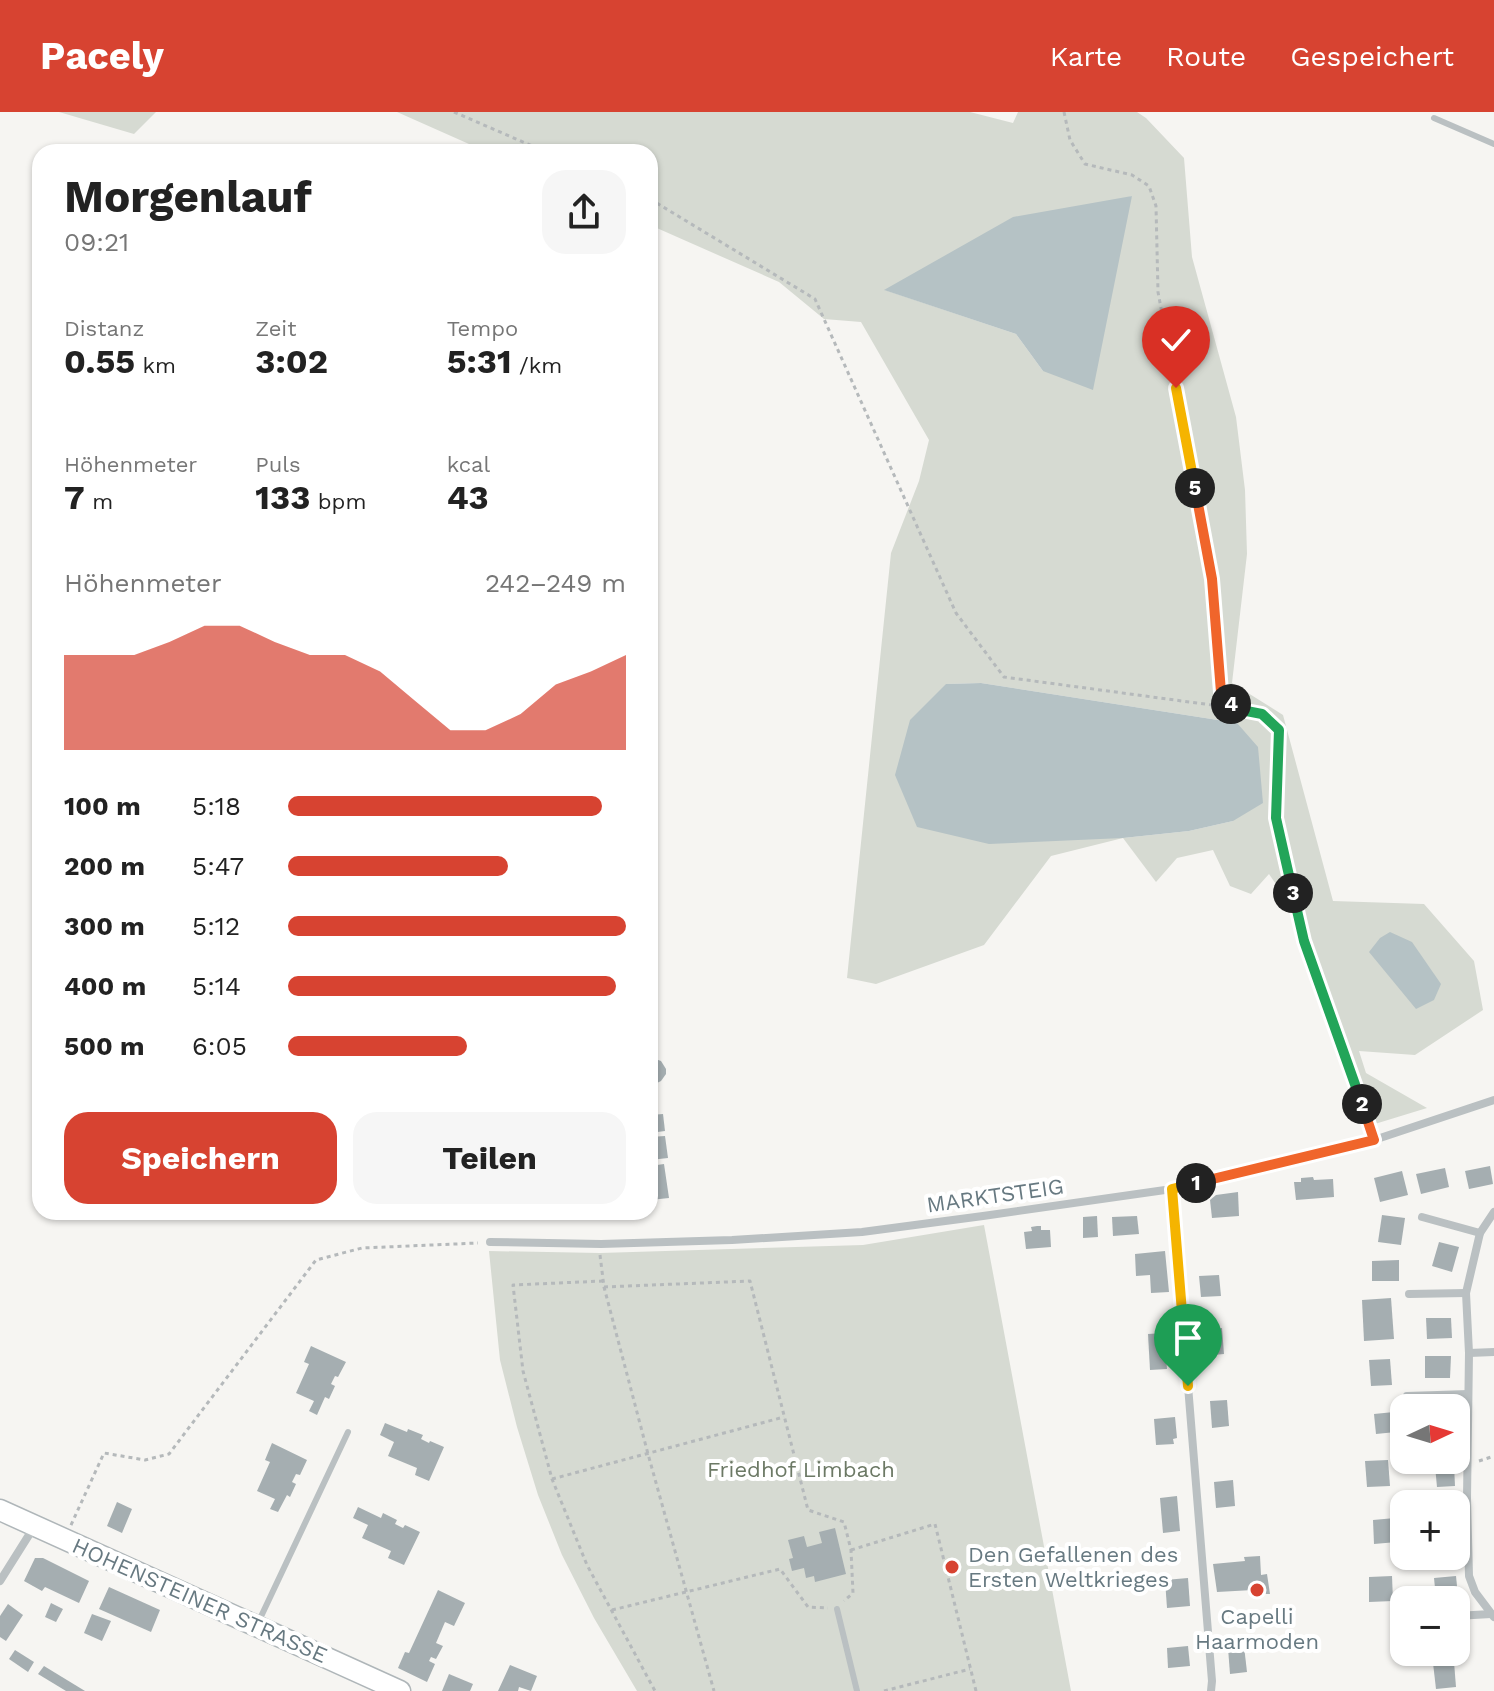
<!DOCTYPE html>
<html lang="de">
<meta charset="utf-8">
<style>
:root{--surface:#fff;--page:#f6f6f6;--text:#222;--muted:#767676;--accent:#d74331}
body{margin:0;font-family:"Work Sans",sans-serif;background:var(--page);color:var(--text);height:100vh;display:flex;flex-direction:column;font-size:30px;white-space:nowrap}
*{box-sizing:border-box;margin:0}
p{font-size:26px;color:var(--muted)}
.icon{flex:none;width:44px;height:44px;fill:none;stroke:currentColor;stroke-width:2;stroke-linecap:round;stroke-linejoin:round}
.map{position:relative;flex:1;overflow:hidden}
.sheet{position:absolute;left:32px;top:32px;width:626px;height:1076px;display:flex;flex-direction:column;background:var(--surface);border-radius:24px;box-shadow:0 2px 6px #0004}
.sheet>*{flex:none}
.needle{width:52px;rotate:86deg}
.controls{position:absolute;left:1390px;top:1282px;display:grid;gap:16px}
.controls a{display:grid;place-items:center;width:80px;height:80px;border-radius:16px;background:var(--surface);box-shadow:0 2px 6px #0004;font-size:40px}
.pin{position:absolute;display:grid;place-items:center;width:68px;height:68px;color:#fff;margin:-82px -34px;border-radius:50% 50% 50% 0;rotate:-45deg;box-shadow:0 0 8px #0007}
.pin .icon{rotate:45deg}
.km{position:absolute;width:40px;height:40px;margin:-20px;border-radius:50%;background:#222;color:#fff;font-size:22px;line-height:40px;text-align:center}
.round{display:grid;place-items:center;flex:none;width:84px;height:84px;border-radius:24px;background:var(--page)}
.headline{display:flex;align-items:center;justify-content:space-between;height:136px;padding:0 32px}
h1{font-size:44px;font-weight:700;line-height:60px}
.metrics{display:grid;grid-template-columns:repeat(3,1fr);gap:12px;height:136px;padding:8px 32px}
.metrics div{display:grid;align-content:center}
.metrics b{font-size:34px;font-weight:700}
.metrics small{font-size:22px;font-weight:400}
.metrics p{font-size:22px}
.chart{height:224px;padding:16px 32px}
.chart p{display:flex;justify-content:space-between}
.chart svg{width:100%;height:144px;margin-top:8px;fill:var(--accent);opacity:.7}
.cta{display:flex;gap:16px;margin-top:auto;padding:16px 32px}
.cta a{flex:1;height:92px;border-radius:24px;background:var(--accent);color:#fff;font-size:32px;font-weight:700;line-height:92px;text-align:center}
.cta a+a{background:var(--page);color:var(--text)}
ul{padding:0 32px;list-style:none;font-size:26px}
li{display:grid;grid-template-columns:128px 96px 1fr;align-items:center;height:60px}
li i{height:20px;border-radius:10px;background:var(--accent)}
header{display:flex;align-items:center;gap:48px;box-sizing:border-box;height:112px;padding:0 40px;background:var(--accent);color:#fff}
header strong{font-size:38px}
nav{display:flex;gap:44px;margin-inline-start:auto;font-size:28px}
.map>svg:first-child{display:block}
.green{fill:#d6dad2;fill-rule:evenodd}
.water{fill:#b5c2c5}
.building{fill:#a5aeb1}
.lines{fill:none;stroke-linecap:round;stroke-linejoin:round}
.secondary-casing{stroke:#afb6b9;stroke-width:23}
.path{stroke:#b5b9bb;stroke-width:3;stroke-dasharray:4 4;stroke-linecap:butt}
.lane{stroke:#bac0c2;stroke-width:6}
.street{stroke:#bac0c2;stroke-width:8}
.secondary{stroke:#fff;stroke-width:20}
.split-1-casing{stroke:#fff;stroke-width:16}
.split-2-casing{stroke:#fff;stroke-width:16}
.split-3-casing{stroke:#fff;stroke-width:16}
.split-4-casing{stroke:#fff;stroke-width:16}
.split-5-casing{stroke:#fff;stroke-width:16}
.split-6-casing{stroke:#fff;stroke-width:16}
.split-1{stroke:#f5b400;stroke-width:10}
.split-2{stroke:#f0652b;stroke-width:10}
.split-3{stroke:#22a559;stroke-width:10}
.split-4{stroke:#22a559;stroke-width:10}
.split-5{stroke:#f0652b;stroke-width:10}
.split-6{stroke:#f5b400;stroke-width:10}
.poi-dot{fill:#d74331;stroke:#fff;stroke-width:3}
.labels{text-anchor:middle;stroke-width:8;stroke-linejoin:round;paint-order:stroke}
.street-label{font-size:22px;fill:#677981;stroke:#fff}
.park-label{font-size:22px;fill:#6c7965;stroke:#fff}
.poi-label{font-size:22px;fill:#677981;stroke:#fff;text-anchor:start}
</style>
<header>
<strong>Pacely</strong>
<nav><a>Karte</a><a>Route</a><a>Gespeichert</a></nav>
</header>
<div class="map">
<svg width="1494" height="1579" viewBox="0 0 1494 1579">
<rect width="100%" height="100%" fill="#f6f5f2"/>
<g class="green">
<path d="M59,0H156L134,22Z"/>
<path d="M397,0H970L1013,11L1018,0H1137L1146,6L1184,46L1192,145L1236,305L1245,378L1247,442L1232,571L1283,603L1333,789L1424,792L1474,849L1483,898L1415,943L1359,939L1366,961L1427,996L1365,1015L1286,787L1269,762L1251,782L1230,774L1213,738L1177,746L1156,770L1123,726L1051,744L984,833L876,872L847,866L891,441L919,369L929,328L861,210L824,207L779,170L650,113V40H487ZM1132,84L1043,259L1016,222L885,178ZM981,571L1237,611L1233,709L1189,719L1123,726L946,572Z"/>
<path d="M984,1113L1071,1579H637L594,1506L562,1443L538,1383L517,1315L500,1248L489,1139L600,1141L863,1133Z"/>
</g>
<g class="water">
<path d="M1132,84L1093,278L1043,259L1016,222L884,178L1013,105Z"/>
<path d="M981,571L1237,611L1258,635L1263,691L1233,709L1189,719L1123,726L989,732L917,715L895,663L910,608L946,572Z"/>
<path d="M1390,820L1412,830L1441,872L1434,888L1416,897L1369,840L1380,826Z"/>
</g>
<g class="building">
<path d="M650,945L661,949L666,957V962L661,969L653,973H650Z"/>
<path d="M663,1002L665,1019L650,1021V1003Z"/>
<path d="M665,1024L668,1046L650,1048V1025Z"/>
<path d="M664,1052L669,1086L650,1088V1054Z"/>
<path d="M1490,1054L1493,1072L1469,1077L1465,1059Z"/>
<path d="M1445,1056L1449,1075L1421,1082L1416,1062Z"/>
<path d="M1402,1059L1408,1083L1380,1090L1374,1066Z"/>
<path d="M1313,1065L1314,1068L1333,1067L1334,1085L1296,1088L1294,1070H1301V1066Z"/>
<path d="M1238,1080L1239,1104L1212,1106L1210,1088L1216,1083Z"/>
<path d="M1382,1103L1405,1106L1401,1133L1378,1130Z"/>
<path d="M1097,1104L1098,1125L1083,1126V1105Z"/>
<path d="M1137,1104L1139,1122L1113,1124L1112,1105Z"/>
<path d="M1037,1114H1041V1118H1050L1051,1135L1026,1137L1024,1120L1032,1119L1031,1115Z"/>
<path d="M1439,1130L1459,1135L1452,1160L1432,1154Z"/>
<path d="M1165,1139L1169,1180L1151,1181L1150,1163L1136,1164L1135,1142Z"/>
<path d="M1399,1148V1169H1372V1149Z"/>
<path d="M1219,1163L1221,1184L1201,1185L1199,1164Z"/>
<path d="M1391,1186L1394,1227L1364,1229L1362,1188Z"/>
<path d="M1426,1206H1451L1452,1226L1427,1227Z"/>
<path d="M1222,1216L1224,1242L1202,1244L1200,1226H1205L1204,1218Z"/>
<path d="M1164,1221L1167,1257L1150,1258L1148,1222Z"/>
<path d="M311,1234L346,1250L338,1265L335,1264L331,1272L335,1274L329,1287L325,1285L317,1303L309,1299L314,1289L296,1281L309,1252L304,1250Z"/>
<path d="M1425,1244H1451L1450,1266H1425Z"/>
<path d="M1390,1247L1392,1273L1371,1274L1369,1248Z"/>
<path d="M1227,1288L1229,1314L1212,1316L1210,1289Z"/>
<path d="M1394,1300L1396,1320L1376,1322L1374,1302Z"/>
<path d="M1175,1305L1177,1326L1173,1327L1174,1332L1156,1333L1154,1307Z"/>
<path d="M385,1311L407,1320L408,1317L423,1323L421,1327L429,1331L430,1329L444,1335L429,1369L415,1363L417,1356L388,1344L394,1330L380,1323Z"/>
<path d="M272,1331L307,1348L300,1363L296,1362L292,1370L296,1372L290,1385L287,1383L278,1400L270,1397L275,1387L257,1379L270,1350L265,1348Z"/>
<path d="M1388,1348L1390,1374L1367,1375L1365,1349Z"/>
<path d="M1454,1353L1455,1374L1437,1375L1435,1354Z"/>
<path d="M1233,1368L1235,1394L1216,1396L1214,1370Z"/>
<path d="M1177,1384L1180,1419L1163,1421L1160,1386Z"/>
<path d="M117,1390L132,1397L122,1421L107,1414Z"/>
<path d="M358,1395L381,1406L383,1401L397,1408L395,1412L403,1416L405,1413L420,1420L404,1453L388,1446L391,1439L362,1426L368,1413L353,1406Z"/>
<path d="M1395,1406L1397,1430L1374,1432L1373,1408Z"/>
<path d="M835,1416L846,1462L815,1470L814,1464L806,1466L804,1456L792,1459L789,1447L793,1446L788,1428L804,1424L807,1435L822,1431L819,1420Z"/>
<path d="M1260,1444L1261,1463L1267,1462L1270,1482H1254L1253,1478L1217,1480L1213,1452L1245,1449L1244,1445Z"/>
<path d="M35,1446H43L89,1469L79,1491L45,1475L42,1479L24,1469Z"/>
<path d="M1392,1464L1393,1489L1369,1490V1465Z"/>
<path d="M1456,1464L1458,1484L1436,1486L1434,1466Z"/>
<path d="M1188,1466L1190,1494L1167,1496L1165,1468Z"/>
<path d="M109,1475L160,1498L151,1520L99,1497Z"/>
<path d="M438,1478L465,1491L454,1514L445,1510L436,1531L443,1534L436,1547L431,1545L429,1549L435,1552L427,1570L398,1556L405,1540L409,1541Z"/>
<path d="M51,1491L63,1497L56,1510L45,1505Z"/>
<path d="M8,1492L23,1503L6,1529L0,1525V1504Z"/>
<path d="M92,1502L111,1509L102,1529L84,1521Z"/>
<path d="M1188,1534L1190,1554L1168,1556L1167,1536Z"/>
<path d="M1244,1534L1247,1560L1230,1562L1228,1536Z"/>
<path d="M15,1538L34,1550L28,1560L9,1547Z"/>
<path d="M1454,1550L1456,1575L1436,1577L1433,1551Z"/>
<path d="M510,1553L537,1564L531,1579L519,1575L518,1579H498Z"/>
<path d="M44,1554L85,1579H66L38,1562Z"/>
<path d="M449,1562L473,1572L470,1579H442Z"/>
</g>
<g class="lines">
<defs>
<path id="secondary" d="M0,1398L400,1579"/>
</defs>
<use href="#secondary" class="secondary-casing"/>
<g class="path">
<path d="M454,0L546,40"/>
<path d="M1064,0L1070,28L1085,52L1132,63L1149,74L1156,94L1158,180L1212,467L1221,580L1236,597L1262,602L1279,618L1276,706L1304,829L1370,1017"/>
<path d="M650,87L815,187L956,501L1004,565L1234,596"/>
<path d="M600,1143L604,1175L648,1342L714,1579"/>
<path d="M603,1169L513,1173L523,1259L552,1367L587,1453L655,1579"/>
<path d="M604,1175L750,1169L808,1398L844,1410L851,1438L853,1481L844,1489"/>
<path d="M1479,1349L1494,1344"/>
<path d="M552,1367L784,1305"/>
<path d="M71,1413L104,1341L145,1348L169,1342L316,1148L362,1136L478,1131"/>
<path d="M851,1438L935,1412L976,1579"/>
<path d="M612,1498L780,1457L808,1495L828,1496"/>
<path d="M884,1579L970,1557"/>
</g>
<g class="lane">
<path d="M1434,6L1494,32"/>
<path d="M837,1497L857,1579"/>
<path d="M257,1513L348,1320"/>
</g>
<g class="street">
<path d="M1172,1077L1212,1569L1211,1579"/>
<path d="M1494,1100L1480,1121L1466,1181L1469,1241L1467,1386L1469,1464L1475,1480L1494,1505"/>
<path d="M1422,1105L1480,1121"/>
<path d="M490,1130L601,1132L732,1128L862,1120L983,1104L1172,1077L1374,1028L1494,988"/>
<path d="M1409,1182L1466,1181"/>
<path d="M1469,1241L1494,1240"/>
<path d="M1407,1284L1468,1282"/>
<path d="M1406,1388L1467,1386"/>
<path d="M0,1469L34,1415"/>
<path d="M1456,1504L1491,1502"/>
</g>
<use href="#secondary" class="secondary"/>
</g>
<g class="lines">
<defs>
<path id="split-1" d="M1188,1274L1172,1077L1196,1071"/>
<path id="split-2" d="M1196,1071L1374,1028L1362,992"/>
<path id="split-3" d="M1293,781L1304,829L1362,992"/>
<path id="split-4" d="M1231,592L1236,597L1262,602L1279,618L1276,706L1293,781"/>
<path id="split-5" d="M1195,376L1212,467L1221,580L1231,592"/>
<path id="split-6" d="M1176,276L1195,376"/>
</defs>
<use href="#split-1" class="split-1-casing"/>
<use href="#split-2" class="split-2-casing"/>
<use href="#split-3" class="split-3-casing"/>
<use href="#split-4" class="split-4-casing"/>
<use href="#split-5" class="split-5-casing"/>
<use href="#split-6" class="split-6-casing"/>
<use href="#split-1" class="split-1"/>
<use href="#split-2" class="split-2"/>
<use href="#split-3" class="split-3"/>
<use href="#split-4" class="split-4"/>
<use href="#split-5" class="split-5"/>
<use href="#split-6" class="split-6"/>
</g>
<g class="poi-dot">
<circle cx="952" cy="1455" r="8"/>
<circle cx="1257" cy="1478" r="8"/>
</g>
<g class="labels">
<g class="street-label">
<text transform="translate(995 1083) rotate(-8)" y="8">MARKTSTEIG</text>
<text transform="translate(200 1488) rotate(24)" y="8">HOHENSTEINER STRASSE</text>
</g>
<g class="park-label">
<text x="801" y="1365">Friedhof Limbach</text>
</g>
<g class="poi-label">
<text x="968" y="1450">Den Gefallenen des<tspan x="968" dy="25">Ersten Weltkrieges</tspan></text>
<text x="1257" y="1512" text-anchor="middle">Capelli<tspan x="1257" dy="25">Haarmoden</tspan></text>
</g>
</g>
</svg>
<div class="controls">
<a><svg class="needle" viewBox="-14 -14 28 28"><path d="M0-13l5 13h-10z" fill="#e53935"/><path d="M0 13l5-13h-10z" fill="#767676"/></svg></a>
<a>+</a>
<a>−</a>
</div>
<div class="pin" style="left:1188px;top:1274px;background:#1e9e55"><svg class="icon" aria-label="arrive" viewBox="0 0 24 24"><path d="M6 21V4h12l-3 4 3 4H6"/></svg></div>
<div class="pin" style="left:1176px;top:276px;background:#d93025"><svg class="icon" aria-label="check" viewBox="0 0 24 24"><path d="M5 12l5 5 9-10"/></svg></div>
<b class="km" style="left:1196px;top:1071px">1</b>
<b class="km" style="left:1362px;top:992px">2</b>
<b class="km" style="left:1293px;top:781px">3</b>
<b class="km" style="left:1231px;top:592px">4</b>
<b class="km" style="left:1195px;top:376px">5</b>
<section class="sheet">
<div class="headline"><div><h1>Morgenlauf</h1><p>09:21</p></div><a class="round"><svg class="icon" aria-label="share" viewBox="0 0 24 24"><path d="M12 15V3M7 8l5-5 5 5M5 13v7h14v-7"/></svg></a></div>
<div class="metrics">
<div><p>Distanz</p><b>0.55<small> km</small></b></div>
<div><p>Zeit</p><b>3:02</b></div>
<div><p>Tempo</p><b>5:31<small> /km</small></b></div>
</div>
<div class="metrics">
<div><p>Höhenmeter</p><b>7<small> m</small></b></div>
<div><p>Puls</p><b>133<small> bpm</small></b></div>
<div><p>kcal</p><b>43</b></div>
</div>
<div class="chart"><p><span>Höhenmeter</span>242–249 m</p>
<svg viewBox="0 0 160 44" preserveAspectRatio="none"><path d="M0 44V15L10 15L20 15L30 11L40 6L50 6L60 11L70 15L80 15L90 20L100 29L110 38L120 38L130 33L140 24L150 20L160 15V44z"/></svg>
</div>
<ul>
<li><b>100 m</b>5:18<i style="width:93%"></i></li>
<li><b>200 m</b>5:47<i style="width:65%"></i></li>
<li><b>300 m</b>5:12<i style="width:100%"></i></li>
<li><b>400 m</b>5:14<i style="width:97%"></i></li>
<li><b>500 m</b>6:05<i style="width:53%"></i></li>
</ul>
<div class="cta"><a>Speichern</a><a>Teilen</a></div>
</section>
</div>
